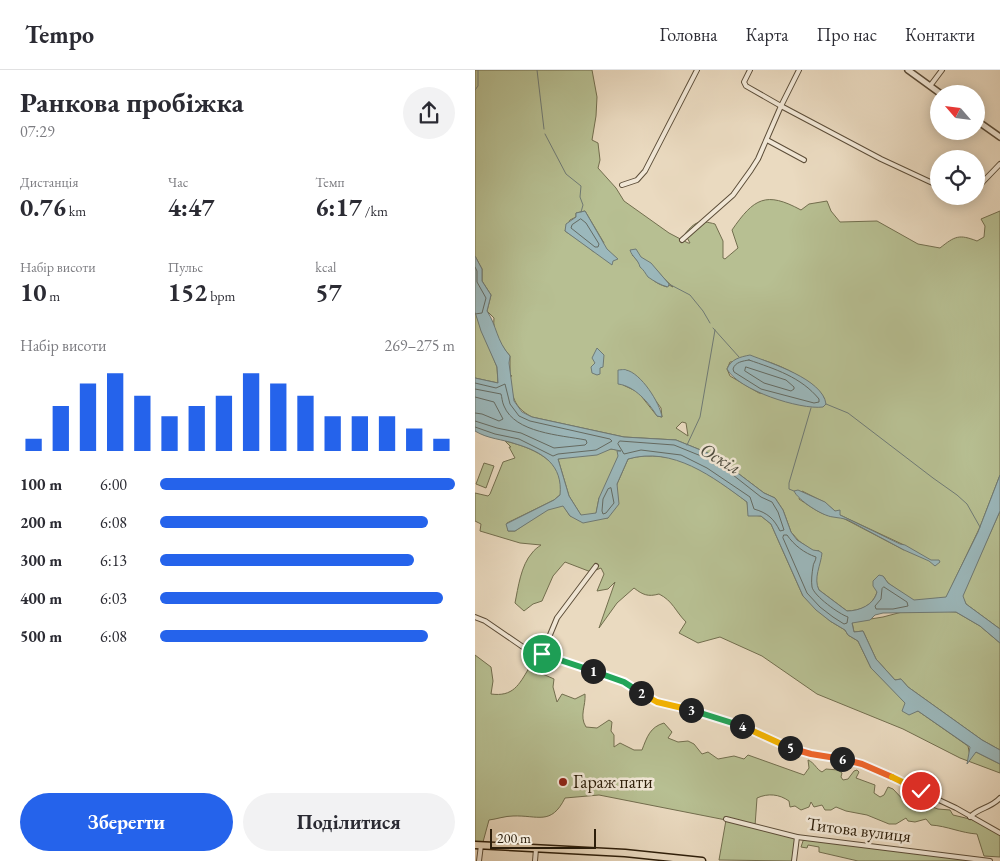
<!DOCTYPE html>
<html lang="uk">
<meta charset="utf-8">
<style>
:root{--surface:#fff;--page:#f2f2f3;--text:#2b2b33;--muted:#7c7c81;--line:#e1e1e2;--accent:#2563eb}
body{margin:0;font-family:"EB Garamond",serif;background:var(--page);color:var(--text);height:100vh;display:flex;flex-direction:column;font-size:19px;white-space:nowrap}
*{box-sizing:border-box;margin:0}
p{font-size:16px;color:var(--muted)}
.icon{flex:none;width:28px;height:28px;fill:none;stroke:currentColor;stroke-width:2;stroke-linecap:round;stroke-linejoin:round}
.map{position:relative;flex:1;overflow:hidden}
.details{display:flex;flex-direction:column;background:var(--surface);width:475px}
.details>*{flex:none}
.needle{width:32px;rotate:298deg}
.tools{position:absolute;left:455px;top:15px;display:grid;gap:10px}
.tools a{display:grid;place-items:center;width:55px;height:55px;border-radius:50%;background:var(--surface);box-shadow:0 2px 12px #0003;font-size:25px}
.scale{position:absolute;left:15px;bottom:12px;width:106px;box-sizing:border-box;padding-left:5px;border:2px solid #2d1e0a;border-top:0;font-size:14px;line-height:18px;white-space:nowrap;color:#2d1e0a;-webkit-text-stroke:4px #f1e7d6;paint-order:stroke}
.pin{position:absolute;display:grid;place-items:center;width:42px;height:42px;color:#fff;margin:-21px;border:2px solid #fff;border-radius:50%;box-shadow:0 1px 5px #0007}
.km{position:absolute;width:25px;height:25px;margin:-12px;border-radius:50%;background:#222;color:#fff;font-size:14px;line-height:25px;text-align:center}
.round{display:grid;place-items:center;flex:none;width:52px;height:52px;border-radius:26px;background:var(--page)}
.head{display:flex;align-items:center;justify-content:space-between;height:85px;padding:0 20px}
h1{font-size:28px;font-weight:700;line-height:38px}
.figures{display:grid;grid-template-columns:repeat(3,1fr);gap:8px;height:85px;padding:5px 20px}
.figures div{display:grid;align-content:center}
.figures b{font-size:25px;font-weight:700}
.figures small{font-size:14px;font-weight:400}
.figures p{font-size:14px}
.chart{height:140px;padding:10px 20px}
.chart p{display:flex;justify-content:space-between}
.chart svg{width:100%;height:90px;margin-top:5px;stroke:var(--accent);stroke-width:6}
.action{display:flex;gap:10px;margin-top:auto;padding:10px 20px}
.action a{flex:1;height:58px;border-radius:30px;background:var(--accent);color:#fff;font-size:20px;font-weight:700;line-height:58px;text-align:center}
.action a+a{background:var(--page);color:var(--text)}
ul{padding:0 20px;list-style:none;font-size:16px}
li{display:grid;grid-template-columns:80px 60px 1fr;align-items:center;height:38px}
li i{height:12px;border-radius:6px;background:var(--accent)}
header{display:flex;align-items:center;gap:30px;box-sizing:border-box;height:70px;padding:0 25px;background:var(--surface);border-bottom:1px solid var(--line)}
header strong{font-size:24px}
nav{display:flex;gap:28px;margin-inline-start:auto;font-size:18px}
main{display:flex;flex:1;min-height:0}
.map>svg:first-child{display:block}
.green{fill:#b7bf92;stroke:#726e4e;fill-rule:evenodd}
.water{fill:#9bb8bc;stroke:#6f7a75;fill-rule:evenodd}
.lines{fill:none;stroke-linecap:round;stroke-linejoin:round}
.shore{stroke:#646b63;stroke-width:1}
.stream{stroke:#6f7a75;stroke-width:1}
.minor-casing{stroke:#5c4d38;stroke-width:6}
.tertiary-casing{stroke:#5c4d38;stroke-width:8}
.primary-casing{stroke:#2d1e0a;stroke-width:9}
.minor{stroke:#f1e7d6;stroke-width:4}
.tertiary{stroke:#f1e7d6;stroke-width:5}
.primary{stroke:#eadac0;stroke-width:6}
.split-1-casing{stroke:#fff;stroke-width:10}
.split-2-casing{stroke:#fff;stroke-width:10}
.split-3-casing{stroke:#fff;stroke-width:10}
.split-4-casing{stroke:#fff;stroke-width:10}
.split-5-casing{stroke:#fff;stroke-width:10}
.split-6-casing{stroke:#fff;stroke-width:10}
.split-7-casing{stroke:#fff;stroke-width:10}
.split-8-casing{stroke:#fff;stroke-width:10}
.split-1{stroke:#22a559;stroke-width:6}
.split-2{stroke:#22a559;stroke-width:6}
.split-3{stroke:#f5b400;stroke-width:6}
.split-4{stroke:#22a559;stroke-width:6}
.split-5{stroke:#f5b400;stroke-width:6}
.split-6{stroke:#f0652b;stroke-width:6}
.split-7{stroke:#f0652b;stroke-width:6}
.split-8{stroke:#f5b400;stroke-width:6}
.poi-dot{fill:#8f2418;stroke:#f1e7d6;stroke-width:2}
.labels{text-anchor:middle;stroke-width:5;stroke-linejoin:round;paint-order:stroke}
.poi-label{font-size:18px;fill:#2d1e0a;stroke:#f1e7d6;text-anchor:start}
.street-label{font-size:18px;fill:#2d1e0a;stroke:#f1e7d6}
.water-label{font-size:19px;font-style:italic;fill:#4e4c3f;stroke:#f1e7d6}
</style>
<header>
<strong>Tempo</strong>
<nav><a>Головна</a><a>Карта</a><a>Про нас</a><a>Контакти</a></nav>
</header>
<main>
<section class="details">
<div class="head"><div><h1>Ранкова пробіжка</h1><p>07:29</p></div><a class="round"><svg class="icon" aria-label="share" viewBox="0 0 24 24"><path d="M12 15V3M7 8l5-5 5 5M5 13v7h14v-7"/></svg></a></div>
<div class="figures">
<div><p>Дистанція</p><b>0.76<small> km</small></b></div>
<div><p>Час</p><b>4:47</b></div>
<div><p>Темп</p><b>6:17<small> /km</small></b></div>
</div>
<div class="figures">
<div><p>Набір висоти</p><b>10<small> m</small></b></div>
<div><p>Пульс</p><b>152<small> bpm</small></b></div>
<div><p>kcal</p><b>57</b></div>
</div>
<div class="chart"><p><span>Набір висоти</span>269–275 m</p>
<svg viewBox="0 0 160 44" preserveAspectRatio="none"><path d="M5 44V38M15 44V22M25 44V11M35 44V6M45 44V17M55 44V27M65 44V22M75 44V17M85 44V6M95 44V11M105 44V17M115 44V27M125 44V27M135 44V27M145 44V33M155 44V38"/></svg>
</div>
<ul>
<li><b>100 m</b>6:00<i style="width:100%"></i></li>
<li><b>200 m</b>6:08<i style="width:91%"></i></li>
<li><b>300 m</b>6:13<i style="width:86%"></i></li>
<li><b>400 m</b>6:03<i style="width:96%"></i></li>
<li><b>500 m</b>6:08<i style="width:91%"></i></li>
</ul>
<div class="action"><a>Зберегти</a><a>Поділитися</a></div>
</section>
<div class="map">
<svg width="525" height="791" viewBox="0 0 525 791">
<rect width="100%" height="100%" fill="#eadac0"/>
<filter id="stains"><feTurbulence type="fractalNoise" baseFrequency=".004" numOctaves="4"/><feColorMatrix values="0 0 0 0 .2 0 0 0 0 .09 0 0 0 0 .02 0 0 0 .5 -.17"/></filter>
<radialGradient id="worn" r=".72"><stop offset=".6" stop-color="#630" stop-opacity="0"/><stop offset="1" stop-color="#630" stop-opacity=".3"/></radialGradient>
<g class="green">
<path d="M0,0H117L122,27L121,46L117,70L123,73L125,90L123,98L141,118L149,131L194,163L213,173H215L210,164C220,151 225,150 240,154L248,171V188L250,189L263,178L257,160C279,128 291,121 326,140L334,134L352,131L356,141L365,152L402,151L443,174L465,178C480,166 484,164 502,171L509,167L510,156L506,149L525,141V405L505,457L471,528L438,531L413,513L408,506C401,527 398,540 372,541L344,520L323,482L344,481H338L324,471L316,462L308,440L300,428L289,423L260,401L233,383L201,370L149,367L57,347C38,337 37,326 35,306H37L35,305V286C26,276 17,261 19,248L12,241L16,225L7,211V199L0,186ZM110,141L129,173L119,182L108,173L90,161L95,150L101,147V143ZM157,185C176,189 184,205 198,217L194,215L192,217C171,211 171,198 157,185ZM288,290C313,298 333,309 350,329L284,323L255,306L252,299L255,292ZM163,307L186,338L187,347L182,346L163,322L148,315ZM207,352L211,353L213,366L201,358ZM327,421L349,432L365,445L429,475V480L364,446C351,449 335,436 324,429Z"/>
<path d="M0,242L22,297L23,313L0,308Z"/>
<path d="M30,371C51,376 79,386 85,408C87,413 86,419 86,424L79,430L32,453L33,461H40L72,439L88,435L95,446L133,448L142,414L153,389C168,384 187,386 203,389C221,394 257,420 272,432L273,438L278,445L286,446L296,454L328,526L355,551L370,560L373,565L383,571L396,598L427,629L437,642L443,641L493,676L495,686L501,682L525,694V703L485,688L428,659L342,624L287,586L245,567L223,573L204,563L211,552C200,541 198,531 184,524C173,527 168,525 159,518L142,533L124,558L140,512L133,519L122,521L129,504L126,498L116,502L90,492L78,506L67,531L58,534L49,541L40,533C43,518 46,495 57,483C59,480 63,477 66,475L45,473L5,461L6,454L0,451V423L13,426L15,424L28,392L40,388L34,377H36Z"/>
<path d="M136,379L149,381L144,386L129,422L124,428L121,444L107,447L94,426L83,389Z"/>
<path d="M9,393L19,396L11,418L1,414Z"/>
<path d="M525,441V559L491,534L487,526Z"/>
<path d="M465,541L481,542L505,556L525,573V680L507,670L433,617L426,609L420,610L401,589L388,561L379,562L377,552L408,547L427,542Z"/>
<path d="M0,585L16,597L18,611L16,624C38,627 44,615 54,598L79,609L78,617L82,632L87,624L100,629L110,624C111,636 104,646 111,657L122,658L134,650L137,652L136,661L139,665V677L145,673L159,680H167C172,667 175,657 189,653L197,662L193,668L203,672L213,671L219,674L227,684L233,682L243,689L259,686L269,689L273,685L329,705L334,698L333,690C340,693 341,699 347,702L351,699L363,700L367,703L366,707L368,710L373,709L379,701L382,700L384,702L381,708L400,715L399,723L405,727L409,725L413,717L418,719L434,736L446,739L449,734L463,739L475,740L478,745L499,750L525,763V787L509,786L502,764C486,763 472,756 456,755L451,749L440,752L433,751L431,748L421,754H414L392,745L371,741L361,737L356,740H350L347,735L339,737L336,732L334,737L326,740L320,736L315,737L314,731C304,724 293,723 282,728L280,756L320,768L317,791L244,790L251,750L124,725L90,728C76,756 63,745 38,746C30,746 22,749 14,750L8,772L0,776Z"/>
<path d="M329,768L515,791H383L344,782V777L333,775L332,778L326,777Z"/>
</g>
<g class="water">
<path d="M110,141L132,179L143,189L138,191L137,195L90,161L91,154L101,147V143Z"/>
<path d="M161,179L166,187L176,193L194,214L193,217C185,215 179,211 173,207C170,203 169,200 165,197C163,189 157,187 155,180Z"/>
<path d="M0,186L7,199V211L16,225L12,241C22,256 21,270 35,286L34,293L39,331L47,342L57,347L149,367L201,370L233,383L260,401L289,423L300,428L308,440L316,462L322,470L338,480L344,481L347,483C346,495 338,508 344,520L372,541C384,541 399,535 402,522L398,516V511L404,505L408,506L413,513L439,530L471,527L503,462L525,405V441L488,526L491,534L525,559V573L505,556L481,542L408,543L400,545L395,550L377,553L379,562L388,561L401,589L420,610L426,609L433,617L507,670L525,680V694L501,682L492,694L495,677L443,641L434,645L427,641L430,633L396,598L383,571L373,565L370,560L355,551L341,540L328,526L296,454L286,446H273L272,432C238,407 198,376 153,389L142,414L144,434L133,448L108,453L95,446L88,436L73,440L40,461H33L31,454L79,430L85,425C88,395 68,382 41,374C27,369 13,369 0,361V308L23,313L22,297L6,261L0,242ZM136,379L146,381H142L143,386L124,428L121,443L106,445L94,426L83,389L122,385Z"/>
<path d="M122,278L129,285L128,297L125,298V304L122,305L117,303L116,297L120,293L117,288Z"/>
<path d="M275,285C295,293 348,309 351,334L348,337C325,340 263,320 252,299C256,289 265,287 275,285Z"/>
<path d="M143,300C144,300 151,299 151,300C166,303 185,333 187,347L182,346C174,333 160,316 143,314Z"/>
<path d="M323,420L350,432L360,441L365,440V445L425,474L430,475L456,490H464L465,492L460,496L454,491L429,480L373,450C367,448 364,448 358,447C347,446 323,430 319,421Z"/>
</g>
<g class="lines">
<g class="shore">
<path d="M106,149L111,153L124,174L123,177H120L96,158L97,155Z"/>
<path d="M0,197L2,201V212L11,228L7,243L0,244"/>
<path d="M274,290C300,299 326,307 344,329V332L339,333L286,319L259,302L258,299C260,292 268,291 274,290Z"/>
<path d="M271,297L311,310L319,317V319L316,321L289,313L270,301Z"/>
<path d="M0,313L21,318L30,314L35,334L44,346L55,351L135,369L137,371L121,380L83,384L78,386L44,369L20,364L0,357"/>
<path d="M0,319L26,324C27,327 27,332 29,336C40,363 85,365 111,370L112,373L110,375L79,378L46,363L22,358L0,351"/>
<path d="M0,327L19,332L28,349L24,351L7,344L0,343"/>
<path d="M145,371L199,375L231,388L258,405L286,427L297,432L303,442L309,460L305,461C299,449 293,443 279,439L275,427L232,398L206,385L166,380L149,384L143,374Z"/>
<path d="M136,418L139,433L131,443L128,444L127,441L128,429L133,419Z"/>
<path d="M309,465H312C319,475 329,483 341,487C341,491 338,493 338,497C337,503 336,511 337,517C339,526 364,544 373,547L372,553L369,554L358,547L345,537L332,523L308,468Z"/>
<path d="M409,517L432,532L433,536L418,539H401L400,536L406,529L407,519Z"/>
</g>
<g class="stream">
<path d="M62,0L69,59"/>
<path d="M0,20L3,16V0"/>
<path d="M70,64L91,104L106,116L105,127L108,135L106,142"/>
<path d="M194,214L215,225L228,241L235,253"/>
<path d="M238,258L264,287"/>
<path d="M351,334L373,343L458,408L482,425L492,434L505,457"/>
<path d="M212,375L225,347L240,260"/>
<path d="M319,421L314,419V413L336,338"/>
</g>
<defs>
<g id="minor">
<path d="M275,0L269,12L271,16L306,36L406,89L464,116"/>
<path d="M455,16L467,0"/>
<path d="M292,70L329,90"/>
<path d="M147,115L162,110L170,101L222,0"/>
<path d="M501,119L525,94"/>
<path d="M484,126L492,129L494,126"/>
<path d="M207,170L258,125L276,100L283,89L306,36L324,0"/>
<path d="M0,547L10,551L48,577L149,612L182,632L202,638L219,640L259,652L318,679L336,685L364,688L387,694L481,738L525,763"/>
<path d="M67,584L82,548L121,496"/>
<path d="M495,747C503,738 516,738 525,728"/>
<path d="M251,749L322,767L515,791"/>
<path d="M4,791L6,775"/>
<path d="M60,791L61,779"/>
<path d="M319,791L322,767"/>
</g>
<g id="tertiary">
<path d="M433,0L466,24"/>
<path d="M501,50L525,67"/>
</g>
<path id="primary" d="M0,775L150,783L227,791"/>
</defs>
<use href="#minor" class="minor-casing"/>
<use href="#tertiary" class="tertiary-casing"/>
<use href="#primary" class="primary-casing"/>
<use href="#minor" class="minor"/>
<use href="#tertiary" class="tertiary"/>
<use href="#primary" class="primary"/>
</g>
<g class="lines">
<defs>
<path id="split-1" d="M67,584L118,601"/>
<path id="split-2" d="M118,601L149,612L166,623"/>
<path id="split-3" d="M166,623L182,632L216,640"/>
<path id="split-4" d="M216,640L267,656"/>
<path id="split-5" d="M267,656L315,678"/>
<path id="split-6" d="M315,678L336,684L367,689"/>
<path id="split-7" d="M367,689L387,694L417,707"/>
<path id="split-8" d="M417,707L446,721"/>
</defs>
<use href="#split-1" class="split-1-casing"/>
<use href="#split-2" class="split-2-casing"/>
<use href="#split-3" class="split-3-casing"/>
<use href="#split-4" class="split-4-casing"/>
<use href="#split-5" class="split-5-casing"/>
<use href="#split-6" class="split-6-casing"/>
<use href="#split-7" class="split-7-casing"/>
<use href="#split-8" class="split-8-casing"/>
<use href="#split-1" class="split-1"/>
<use href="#split-2" class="split-2"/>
<use href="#split-3" class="split-3"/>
<use href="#split-4" class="split-4"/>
<use href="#split-5" class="split-5"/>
<use href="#split-6" class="split-6"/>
<use href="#split-7" class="split-7"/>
<use href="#split-8" class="split-8"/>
</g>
<circle class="poi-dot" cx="88" cy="712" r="5"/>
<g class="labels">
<g class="poi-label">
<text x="98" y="718">Гараж пати</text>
</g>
<g class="street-label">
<text transform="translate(384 760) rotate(7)" y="6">Титова вулиця</text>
</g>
<g class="water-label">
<text transform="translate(246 388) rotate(30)" y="7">Оскіл</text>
</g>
</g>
<rect width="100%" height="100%" filter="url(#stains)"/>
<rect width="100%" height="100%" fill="url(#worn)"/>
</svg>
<div class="tools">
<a><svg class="needle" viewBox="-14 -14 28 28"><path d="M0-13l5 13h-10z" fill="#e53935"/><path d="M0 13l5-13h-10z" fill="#7c7c81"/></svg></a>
<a><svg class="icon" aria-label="locate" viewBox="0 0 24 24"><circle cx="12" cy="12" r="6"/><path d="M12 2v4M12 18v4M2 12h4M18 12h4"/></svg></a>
</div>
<div class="scale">200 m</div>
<div class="pin" style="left:67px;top:584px;background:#1e9e55"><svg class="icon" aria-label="arrive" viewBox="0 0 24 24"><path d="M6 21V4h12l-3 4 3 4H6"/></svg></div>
<div class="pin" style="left:446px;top:721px;background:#d93025"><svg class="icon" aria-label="check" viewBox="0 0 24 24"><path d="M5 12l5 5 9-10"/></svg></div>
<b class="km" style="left:118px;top:601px">1</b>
<b class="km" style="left:166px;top:623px">2</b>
<b class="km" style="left:216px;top:640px">3</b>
<b class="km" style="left:267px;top:656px">4</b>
<b class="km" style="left:315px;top:678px">5</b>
<b class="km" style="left:367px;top:689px">6</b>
</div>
</main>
